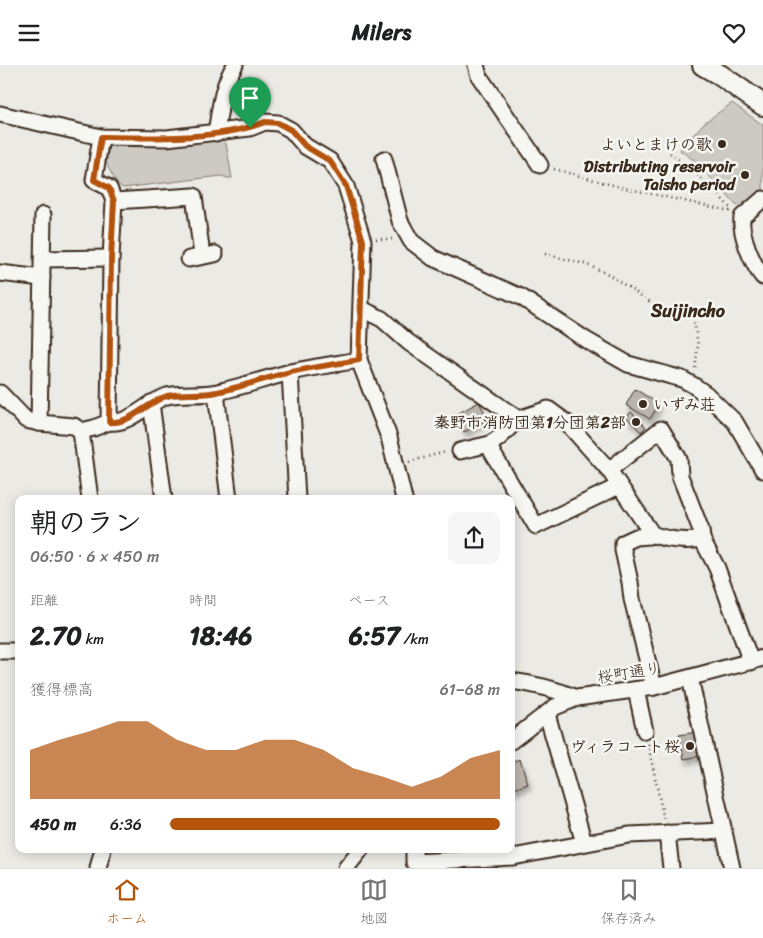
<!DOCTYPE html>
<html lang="ja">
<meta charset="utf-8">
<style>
:root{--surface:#fff;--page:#f6f6f6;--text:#202124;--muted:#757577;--line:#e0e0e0;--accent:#b45309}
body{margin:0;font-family:Sriracha,"Klee One",sans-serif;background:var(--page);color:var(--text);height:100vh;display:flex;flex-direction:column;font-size:19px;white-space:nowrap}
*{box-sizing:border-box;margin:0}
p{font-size:16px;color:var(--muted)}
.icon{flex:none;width:28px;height:28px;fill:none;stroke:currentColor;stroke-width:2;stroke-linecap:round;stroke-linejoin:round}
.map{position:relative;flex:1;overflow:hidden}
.sheet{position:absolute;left:15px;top:430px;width:500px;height:358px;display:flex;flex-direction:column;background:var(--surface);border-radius:10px;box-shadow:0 2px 12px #0003}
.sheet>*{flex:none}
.pin{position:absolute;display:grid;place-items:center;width:42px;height:42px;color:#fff;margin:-51px -21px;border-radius:50% 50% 50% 0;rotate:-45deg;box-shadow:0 0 5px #0007}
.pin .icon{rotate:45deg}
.round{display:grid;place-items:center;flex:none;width:52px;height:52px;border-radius:10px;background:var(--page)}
.summary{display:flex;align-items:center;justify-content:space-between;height:85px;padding:0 15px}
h1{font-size:28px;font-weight:800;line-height:38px}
.metrics{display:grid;grid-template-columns:repeat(3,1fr);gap:8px;height:85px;padding:5px 15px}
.metrics div{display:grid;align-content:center}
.metrics b{font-size:25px;font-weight:800}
.metrics small{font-size:14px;font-weight:400}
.metrics p{font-size:14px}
.chart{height:140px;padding:10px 15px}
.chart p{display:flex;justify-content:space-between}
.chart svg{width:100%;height:90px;margin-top:5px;fill:var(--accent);opacity:.7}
ul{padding:0 15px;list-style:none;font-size:16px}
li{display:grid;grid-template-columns:80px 60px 1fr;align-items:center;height:38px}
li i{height:12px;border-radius:6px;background:var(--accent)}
header{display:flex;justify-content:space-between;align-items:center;height:65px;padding:0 15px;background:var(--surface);font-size:22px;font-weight:800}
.menu{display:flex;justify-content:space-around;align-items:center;height:70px;border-top:1px solid var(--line);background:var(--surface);font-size:14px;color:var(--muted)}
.menu a{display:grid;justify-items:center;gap:2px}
.menu .active{color:var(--accent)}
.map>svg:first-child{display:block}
.green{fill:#cdcac4;stroke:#847a71}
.building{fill:#bab4ae;stroke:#3b2a1e;filter:url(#shadow)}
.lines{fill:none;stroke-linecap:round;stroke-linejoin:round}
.minor-casing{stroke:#3b2a1e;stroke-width:19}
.major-casing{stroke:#3b2a1e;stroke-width:24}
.path{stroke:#3b2a1e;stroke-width:2.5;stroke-dasharray:1 4;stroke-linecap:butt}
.minor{stroke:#f6f6f2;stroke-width:15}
.major{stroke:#f6f6f2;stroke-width:20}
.route-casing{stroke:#fff;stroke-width:10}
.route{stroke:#b45309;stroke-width:6}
.poi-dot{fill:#3b2a1e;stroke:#f6f6f2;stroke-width:2}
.labels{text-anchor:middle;stroke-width:5;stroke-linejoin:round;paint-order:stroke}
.poi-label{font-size:16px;font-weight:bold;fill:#3b2a1e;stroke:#f6f6f2;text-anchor:end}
.street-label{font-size:16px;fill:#3b2a1e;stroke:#f6f6f2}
.neighbourhood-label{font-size:18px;font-weight:bold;fill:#3b2a1e;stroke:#f6f6f2}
</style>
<header><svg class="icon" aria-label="menu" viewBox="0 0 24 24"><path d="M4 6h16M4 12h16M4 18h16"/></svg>Milers<svg class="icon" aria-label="heart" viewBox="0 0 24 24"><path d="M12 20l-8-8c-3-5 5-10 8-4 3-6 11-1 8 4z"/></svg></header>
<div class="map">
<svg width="763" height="803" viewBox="0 0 763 803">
<defs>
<filter id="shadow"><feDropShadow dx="3" dy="5.5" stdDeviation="2.5" flood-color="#0004"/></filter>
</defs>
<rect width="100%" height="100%" fill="#ebeae5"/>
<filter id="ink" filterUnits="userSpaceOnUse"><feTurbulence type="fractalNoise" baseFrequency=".02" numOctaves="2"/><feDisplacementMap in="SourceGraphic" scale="10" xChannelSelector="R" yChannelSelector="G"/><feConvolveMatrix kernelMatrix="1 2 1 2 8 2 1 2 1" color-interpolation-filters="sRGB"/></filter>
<g filter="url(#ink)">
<g class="green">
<path d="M732,38L763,60V128L744,143L736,140L695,96L680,85L704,58Z"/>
<path d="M225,73L232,113H228L221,111L123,123L117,119L106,98L109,81L114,77Z"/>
</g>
<g class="building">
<path d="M635,324L659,339L650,354L626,340Z"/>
<path d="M479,337L488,354L464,367L455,350Z"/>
<path d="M631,347L646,362L641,367L626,352Z"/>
<path d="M696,667L701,691L684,694L679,670Z"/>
<path d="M520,694L528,719L511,725V697Z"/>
</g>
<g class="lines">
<defs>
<g id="minor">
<path d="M476,0L479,11L540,100"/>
<path d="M0,49L101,72L167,73L250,63L265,57L278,58L291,65L305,81L330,96L346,121L363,176L359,295L389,372L404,434"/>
<path d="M216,68C220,44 222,20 235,0"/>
<path d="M384,94L400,156L411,176L433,193L521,232L586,275L628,299L682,314L693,320L706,329L735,357L763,405"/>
<path d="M763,134L742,152C740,169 752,199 763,212"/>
<path d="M114,136L194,131L202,190"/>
<path d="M43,150L39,358L74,361L81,366L94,363L109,357L111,193L114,136L109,123L94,115L101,72"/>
<path d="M43,194L111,193"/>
<path d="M189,194L215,189"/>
<path d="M0,208L42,213"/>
<path d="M362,244L382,254L408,277L518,354"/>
<path d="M290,307L297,434"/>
<path d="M0,328L26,355L39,358"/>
<path d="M216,328L229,434"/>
<path d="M151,338L164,434"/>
<path d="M109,357C130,360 147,337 167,331C183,327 201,331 217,327C242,322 266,313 291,307C313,302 336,299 359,295"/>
<path d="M81,366L90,434"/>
<path d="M490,379L492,387L536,461L619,421"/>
<path d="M460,386L490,379L499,373L518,354L548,344L567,358L609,405L652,469C666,475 687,477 702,474"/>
<path d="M609,405L661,364L679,394L680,411L701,465L702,474L717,503L751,597"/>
<path d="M652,469L649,471L636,472L623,478V485L630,517L632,534L654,622"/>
<path d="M0,586H19"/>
<path d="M690,613L732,803"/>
<path d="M511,616C535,619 555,624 577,633"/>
<path d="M636,625L645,666"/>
<path d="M547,649L584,778"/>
<path d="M511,676L555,642L577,633L654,622L763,593"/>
<path d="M667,768L671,803"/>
<path d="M414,784V797L513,792L629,770L723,766"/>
<path d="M98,803L103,784"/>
<path d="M346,803L361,784"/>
</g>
<path id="major" d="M703,0L720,10L763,40"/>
</defs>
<use href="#minor" class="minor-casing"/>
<use href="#major" class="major-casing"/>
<g class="path">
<path d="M670,88L709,119L731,144"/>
<path d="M554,104L620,122L730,146"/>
<path d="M376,174H393"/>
<path d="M545,189L585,199L608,209L652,238L666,246L693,250L698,280L695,305"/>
<path d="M409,397L445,387"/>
<path d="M648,679L664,755"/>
</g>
<use href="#minor" class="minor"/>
<use href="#major" class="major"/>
</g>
</g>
<g class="lines" filter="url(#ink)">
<defs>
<path id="route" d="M265,57L278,58L291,65L305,81L330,96L346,121L363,176L359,295C336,299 313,302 291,307C266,313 242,322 217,327C201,331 183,327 167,331C147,337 130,360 109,357L111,193L114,136L109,123L94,115L101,72C150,73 219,75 265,57Z"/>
</defs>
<use href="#route" class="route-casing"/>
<use href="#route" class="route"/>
</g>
<g class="poi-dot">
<circle cx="722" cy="79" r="5"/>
<circle cx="745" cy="110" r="5"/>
<circle cx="643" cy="339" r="5"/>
<circle cx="636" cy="357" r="5"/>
<circle cx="690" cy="681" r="5"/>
</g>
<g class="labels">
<g class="poi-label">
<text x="712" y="85">よいとまけの歌</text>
<text x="735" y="107">Distributing reservoir<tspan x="735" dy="18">Taisho period</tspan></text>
<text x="653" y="345" text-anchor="start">いずみ荘</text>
<text x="626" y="363">秦野市消防団第1分団第2部</text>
<text x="680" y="687">ヴィラコート桜</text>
</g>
<g class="street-label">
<text transform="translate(629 607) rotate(-9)" y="6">桜町通り</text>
</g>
<g class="neighbourhood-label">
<text x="688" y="252">Suijincho</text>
</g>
</g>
</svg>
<div class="pin" style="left:250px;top:63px;background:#1e9e55"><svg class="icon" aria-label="arrive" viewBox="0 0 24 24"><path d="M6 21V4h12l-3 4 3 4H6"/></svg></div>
<section class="sheet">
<div class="summary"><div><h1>朝のラン</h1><p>06:50 · 6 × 450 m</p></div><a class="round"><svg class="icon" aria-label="share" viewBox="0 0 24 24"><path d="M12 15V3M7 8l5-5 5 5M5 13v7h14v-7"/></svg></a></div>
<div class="metrics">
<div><p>距離</p><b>2.70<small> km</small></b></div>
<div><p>時間</p><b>18:46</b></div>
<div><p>ペース</p><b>6:57<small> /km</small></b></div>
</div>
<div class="chart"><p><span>獲得標高</span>61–68 m</p>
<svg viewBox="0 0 160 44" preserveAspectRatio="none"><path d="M0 44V20L10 15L20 11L30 6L40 6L50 15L60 20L70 20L80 15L90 15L100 20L110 29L120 33L130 38L140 33L150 24L160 20V44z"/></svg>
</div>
<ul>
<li><b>450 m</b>6:36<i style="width:100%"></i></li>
</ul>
</section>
</div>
<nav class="menu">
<a class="active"><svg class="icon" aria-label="home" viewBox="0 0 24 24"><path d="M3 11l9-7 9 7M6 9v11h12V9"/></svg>ホーム</a>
<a><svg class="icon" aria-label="map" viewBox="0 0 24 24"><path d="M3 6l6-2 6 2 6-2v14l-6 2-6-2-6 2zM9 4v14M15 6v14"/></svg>地図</a>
<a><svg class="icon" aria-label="saved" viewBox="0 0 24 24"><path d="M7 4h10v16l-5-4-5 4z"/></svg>保存済み</a>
</nav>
